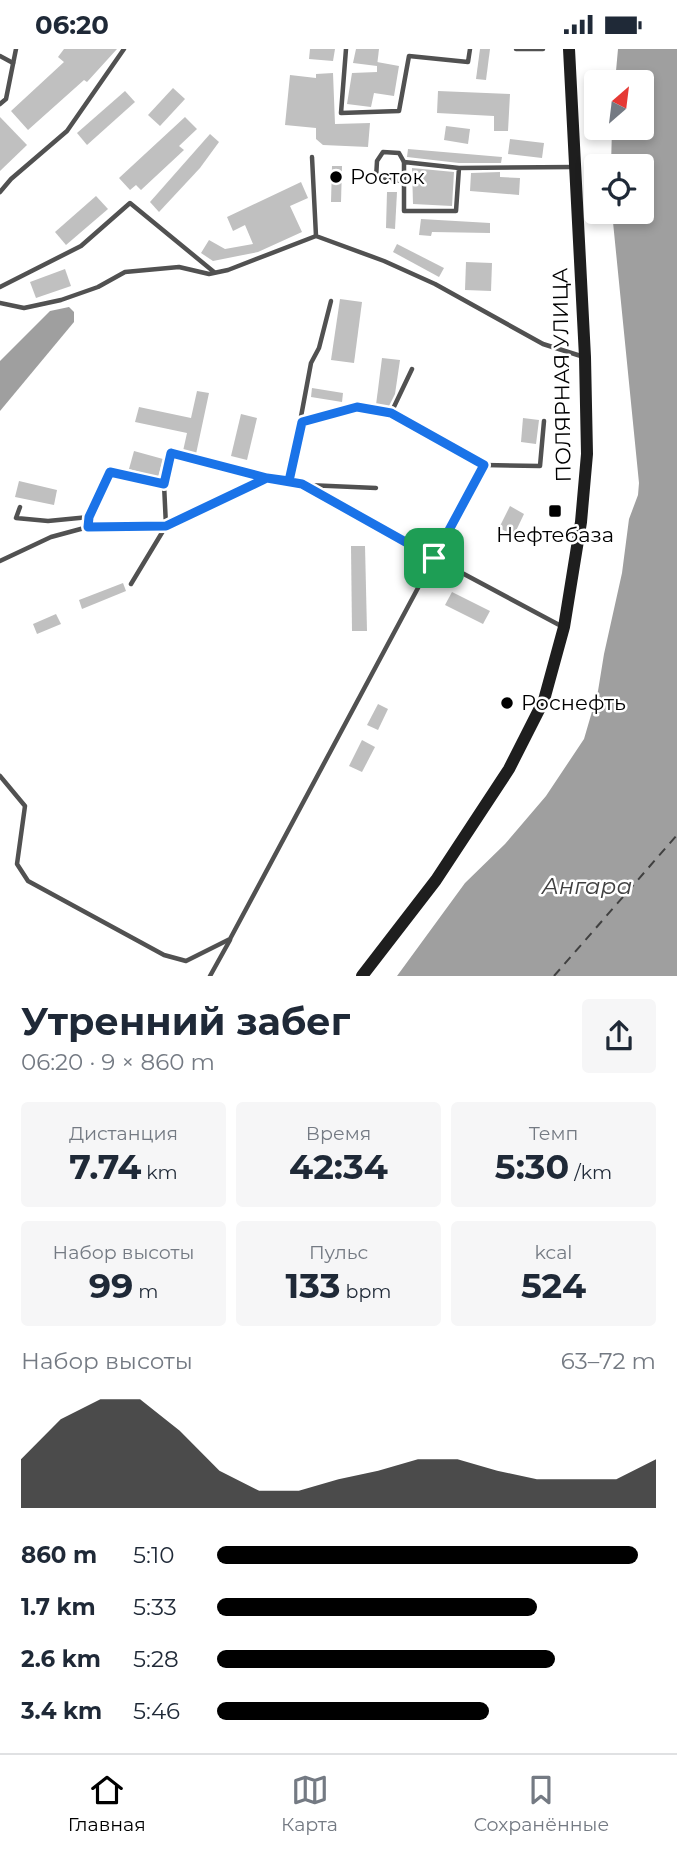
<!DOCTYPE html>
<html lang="ru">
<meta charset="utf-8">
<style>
:root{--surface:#fff;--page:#f6f6f7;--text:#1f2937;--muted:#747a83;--line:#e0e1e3;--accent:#000}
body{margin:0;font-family:Montserrat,sans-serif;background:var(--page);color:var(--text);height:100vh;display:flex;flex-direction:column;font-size:26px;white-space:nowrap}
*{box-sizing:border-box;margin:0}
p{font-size:23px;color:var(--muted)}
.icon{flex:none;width:38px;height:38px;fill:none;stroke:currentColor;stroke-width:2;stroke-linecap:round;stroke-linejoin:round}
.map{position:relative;height:927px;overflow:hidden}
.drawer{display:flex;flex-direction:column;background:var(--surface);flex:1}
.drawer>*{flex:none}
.needle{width:46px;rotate:28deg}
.fabs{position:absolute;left:584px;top:21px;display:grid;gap:14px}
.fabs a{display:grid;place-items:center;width:70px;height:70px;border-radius:7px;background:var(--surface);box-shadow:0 4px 10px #0003;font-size:35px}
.pin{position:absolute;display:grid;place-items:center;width:60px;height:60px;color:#fff;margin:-30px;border-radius:14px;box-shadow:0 4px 10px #0006}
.round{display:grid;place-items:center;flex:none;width:74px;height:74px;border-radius:7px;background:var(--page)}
.overview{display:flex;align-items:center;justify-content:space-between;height:119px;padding:0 21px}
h1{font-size:38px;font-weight:700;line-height:52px}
.figures{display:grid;grid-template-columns:repeat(3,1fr);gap:10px;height:119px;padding:7px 21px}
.figures div{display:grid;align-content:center;border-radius:7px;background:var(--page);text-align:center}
.figures b{font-size:35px;font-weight:700}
.figures small{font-size:19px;font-weight:400}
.figures p{font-size:19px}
.chart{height:196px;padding:14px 21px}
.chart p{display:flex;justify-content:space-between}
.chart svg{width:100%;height:126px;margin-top:7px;fill:var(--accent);opacity:.7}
ul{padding:0 21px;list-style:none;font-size:23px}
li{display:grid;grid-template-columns:112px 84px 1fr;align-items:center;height:52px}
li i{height:18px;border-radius:9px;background:var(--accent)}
.status{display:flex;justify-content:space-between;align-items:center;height:49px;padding:0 35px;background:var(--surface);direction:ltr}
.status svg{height:19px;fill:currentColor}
.tabs{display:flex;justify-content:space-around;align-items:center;height:98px;border-top:2px solid var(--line);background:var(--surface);font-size:19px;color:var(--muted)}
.tabs a{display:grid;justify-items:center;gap:4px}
.tabs .active{color:var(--accent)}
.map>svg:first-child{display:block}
.water{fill:#9f9f9f}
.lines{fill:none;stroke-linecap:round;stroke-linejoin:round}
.ferry{stroke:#404040;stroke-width:2;stroke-dasharray:9 7;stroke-linecap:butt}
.building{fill:#c0c0c0}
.path{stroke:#737373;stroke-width:2;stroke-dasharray:2 3.5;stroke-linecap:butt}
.lane{stroke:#515151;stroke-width:4.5}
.secondary{stroke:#1e1e1e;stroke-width:12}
.route-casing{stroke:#fff;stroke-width:14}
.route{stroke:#1a73e8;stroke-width:9}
.poi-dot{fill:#000;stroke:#fff;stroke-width:2.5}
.labels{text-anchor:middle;stroke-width:5;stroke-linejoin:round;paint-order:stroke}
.poi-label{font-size:21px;fill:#000;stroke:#fff;text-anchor:start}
.street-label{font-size:21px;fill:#000;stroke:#fff}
.water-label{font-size:23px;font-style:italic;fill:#404040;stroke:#fff}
</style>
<div class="status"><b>06:20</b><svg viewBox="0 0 49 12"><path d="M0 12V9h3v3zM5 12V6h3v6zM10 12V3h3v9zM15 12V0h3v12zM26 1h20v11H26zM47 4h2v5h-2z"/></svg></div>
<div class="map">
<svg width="677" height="927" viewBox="0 0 677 927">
<rect width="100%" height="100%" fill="#fff"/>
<g class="water">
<path d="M618,0H677V927H397L465,834L505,795L546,747L584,690L598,642L604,605L622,524L629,470L638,446L639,434L612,163H642V117H611L612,79H642V33H615Z"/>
<path d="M69,258L74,263V273L0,362V312L50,262Z"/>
</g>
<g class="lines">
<path class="ferry" d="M554,927L677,786"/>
</g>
<g class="building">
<path d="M64,0H117L87,33L84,31L28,81L11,62L64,13L58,8Z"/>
<path d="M310,0H335L333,12L309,10Z"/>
<path d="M356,0H379L377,17L353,14Z"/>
<path d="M480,0H490L486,31L476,30Z"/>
<path d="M377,13L399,17L394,47L374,44L371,58L347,55L352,24L377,23Z"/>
<path d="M333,24L335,75L370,74L368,98L323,96L316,90V79L285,76L290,26L316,29V25Z"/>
<path d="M173,39L185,50L160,77L148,66Z"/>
<path d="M125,42L135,53L87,96L77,84Z"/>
<path d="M438,42L510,45L508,82H494V67L437,64Z"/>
<path d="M0,68L27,96L0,122Z"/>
<path d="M185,68L197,80L179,97L184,101L141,141L136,136L130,141L119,129Z"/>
<path d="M446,77L470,80L468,95L444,91Z"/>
<path d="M210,85L219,93L200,119L159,163L150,153Z"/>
<path d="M510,90L544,94L542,109L508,105Z"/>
<path d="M408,100L502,108L501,114H459L407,108Z"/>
<path d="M332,117H342L341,153H331Z"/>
<path d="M412,119L454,123L452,157L413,155Z"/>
<path d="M500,123V128L520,129L519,146L470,142L471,124Z"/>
<path d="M301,133L308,149L290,157L302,183L258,203L213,212L201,204L209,191L225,200L253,195L245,176L233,182L227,168Z"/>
<path d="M387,143H397L395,180L386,179Z"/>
<path d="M96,147L108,160L66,196L55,183Z"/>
<path d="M421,170L490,174V184L432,183L431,187L419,186Z"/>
<path d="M397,195L444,219L439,228L393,203Z"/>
<path d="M466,213L492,214L491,242L465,241Z"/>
<path d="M65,220L71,237L36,249L30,233Z"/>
<path d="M340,250L362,253L354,314L331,311Z"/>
<path d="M382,309L400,311L395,345L388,359L376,356Z"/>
<path d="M312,339L343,344L342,353L311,348Z"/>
<path d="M197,342L209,344L196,405L183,402L187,384L135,373L139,358L191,369Z"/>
<path d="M241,365L257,369L247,411L231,407Z"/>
<path d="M523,369L539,371L536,395L521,393Z"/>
<path d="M134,402L163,410L158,428L129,420Z"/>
<path d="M19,432L57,441L54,456L15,448Z"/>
<path d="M510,457L524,465L514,486L499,479Z"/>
<path d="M351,497H365L367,582H352Z"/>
<path d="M123,534L126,542L82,560L79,551Z"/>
<path d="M452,543L490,562L483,575L445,556Z"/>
<path d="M56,565L61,575L37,585L33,575Z"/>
<path d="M378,655L388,660L378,681L367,676Z"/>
<path d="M362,691L375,698L362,723L349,717Z"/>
</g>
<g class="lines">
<path class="path" d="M552,489L568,484"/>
<g class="lane">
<path d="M346,0L341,64L399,62L409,7L468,13L470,0"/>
<path d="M516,0H543"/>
<path d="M0,7L13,14"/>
<path d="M0,55L6,50L16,0"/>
<path d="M312,108L316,187L384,212L435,235L543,295L584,308"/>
<path d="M404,113L399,104L383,103L377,112L376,130L404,132"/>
<path d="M459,119L404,113V162H456L459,119L574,118"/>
<path d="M0,143L11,130L67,82L124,0"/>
<path d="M0,238L81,197L130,154L214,223"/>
<path d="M0,254L24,259L61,251L98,238L125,223L179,218L209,225L228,221L316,187"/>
<path d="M302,373L357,358L391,364"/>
<path d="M484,416L540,417L544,372"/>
<path d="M289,432L311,314L319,299L331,252"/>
<path d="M164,435L171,404L265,428"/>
<path d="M307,436L376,439"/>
<path d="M20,458L16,469L48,472L89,468"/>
<path d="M88,478L89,468L110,423L164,435L166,477L131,535"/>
<path d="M0,512L51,488L88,478L166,477L266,429L302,435L434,509L484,416L391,364L412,320"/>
<path d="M0,727L25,757L17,815L28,832L164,906L186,912L230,890L434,509L563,578"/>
<path d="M210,927L230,891"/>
</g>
<path class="secondary" d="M362,927L436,831L509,720L544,651L564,578L581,473L587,405L585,308L569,0"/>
</g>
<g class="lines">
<defs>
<path id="route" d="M434,509L302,435L267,429L166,477L88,478L89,468L110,423L164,435L171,404L267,429L289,432L302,373L357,358L391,364L484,416L434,509"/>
</defs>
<use href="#route" class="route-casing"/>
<use href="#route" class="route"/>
</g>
<g class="poi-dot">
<circle cx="336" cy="128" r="7"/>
<rect x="548" y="455" width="14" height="14" rx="3.5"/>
<circle cx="507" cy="654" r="7"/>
</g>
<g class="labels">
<g class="poi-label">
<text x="350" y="135">Росток</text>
<text x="555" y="493" text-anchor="middle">Нефтебаза</text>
<text x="521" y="661">Роснефть</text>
</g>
<g class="street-label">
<text transform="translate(562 326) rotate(-91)" y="7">ПОЛЯРНАЯ УЛИЦА</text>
</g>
<g class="water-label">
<text x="587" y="845">Ангара</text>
</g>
</g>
</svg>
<div class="fabs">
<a><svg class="needle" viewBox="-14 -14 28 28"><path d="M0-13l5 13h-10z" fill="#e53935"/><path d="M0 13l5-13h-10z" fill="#747a83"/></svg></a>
<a><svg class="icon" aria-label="locate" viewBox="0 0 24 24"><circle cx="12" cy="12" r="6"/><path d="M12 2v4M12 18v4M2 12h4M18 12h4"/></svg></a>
</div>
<div class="pin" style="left:434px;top:509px;background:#1e9e55"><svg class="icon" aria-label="arrive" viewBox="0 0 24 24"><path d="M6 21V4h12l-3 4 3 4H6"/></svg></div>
</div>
<section class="drawer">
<div class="overview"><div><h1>Утренний забег</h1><p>06:20 · 9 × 860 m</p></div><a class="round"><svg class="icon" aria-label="share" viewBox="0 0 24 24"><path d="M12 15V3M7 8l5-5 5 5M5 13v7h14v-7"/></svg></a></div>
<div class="figures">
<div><p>Дистанция</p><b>7.74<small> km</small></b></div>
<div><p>Время</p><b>42:34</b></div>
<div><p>Темп</p><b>5:30<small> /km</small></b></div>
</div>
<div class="figures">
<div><p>Набор высоты</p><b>99<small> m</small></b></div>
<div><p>Пульс</p><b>133<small> bpm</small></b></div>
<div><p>kcal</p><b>524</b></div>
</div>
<div class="chart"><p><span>Набор высоты</span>63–72 m</p>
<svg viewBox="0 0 160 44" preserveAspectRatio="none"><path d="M0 44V27L10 13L20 6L30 6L40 17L50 31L60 38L70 38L80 34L90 31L100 27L110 27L120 31L130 34L140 34L150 34L160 27V44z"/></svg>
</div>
<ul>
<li><b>860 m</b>5:10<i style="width:96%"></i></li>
<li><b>1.7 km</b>5:33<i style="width:73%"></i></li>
<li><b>2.6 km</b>5:28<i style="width:77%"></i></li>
<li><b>3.4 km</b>5:46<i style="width:62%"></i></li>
</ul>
</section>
<nav class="tabs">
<a class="active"><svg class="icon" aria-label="home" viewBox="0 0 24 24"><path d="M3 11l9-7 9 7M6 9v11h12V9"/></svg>Главная</a>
<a><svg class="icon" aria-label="map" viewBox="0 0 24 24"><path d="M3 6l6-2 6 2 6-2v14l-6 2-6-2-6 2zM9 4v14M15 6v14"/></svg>Карта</a>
<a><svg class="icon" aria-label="saved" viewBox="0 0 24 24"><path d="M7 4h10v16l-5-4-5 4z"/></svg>Сохранённые</a>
</nav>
